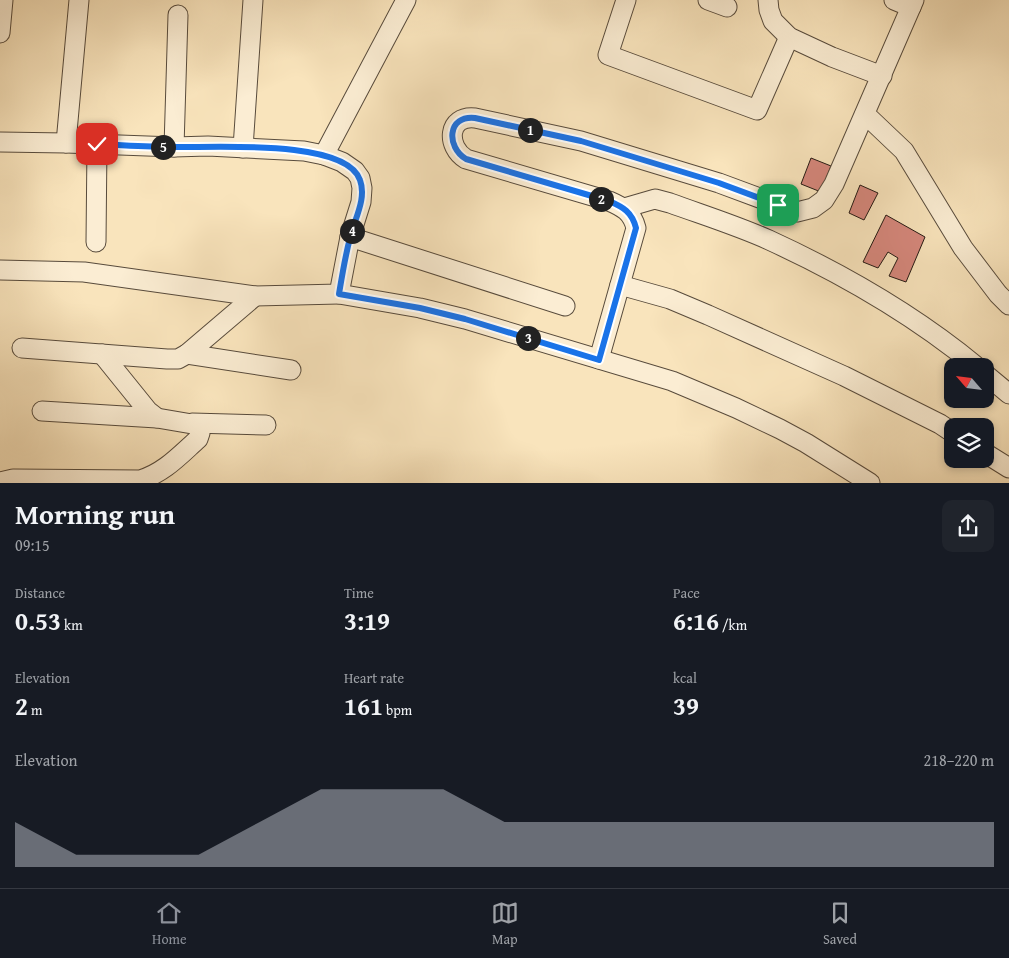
<!DOCTYPE html>
<meta charset="utf-8">
<style>
:root{--surface:#171b24;--page:#20242c;--text:#f1f3f6;--muted:#9ea1a6;--line:#363941;--accent:#8c9099}
body{margin:0;font-family:"Gentium Book Plus",serif;background:var(--page);color:var(--text);height:100vh;display:flex;flex-direction:column;font-size:19px;white-space:nowrap}
*{box-sizing:border-box;margin:0}
p{font-size:16px;color:var(--muted)}
.icon{flex:none;width:28px;height:28px;fill:none;stroke:currentColor;stroke-width:2;stroke-linecap:round;stroke-linejoin:round}
.map{position:relative;height:483px;overflow:hidden}
.panel{display:flex;flex-direction:column;background:var(--surface);flex:1}
.panel>*{flex:none}
.needle{width:32px;rotate:298deg}
.fabs{position:absolute;left:944px;top:358px;display:grid;gap:10px}
.fabs a{display:grid;place-items:center;width:50px;height:50px;border-radius:10px;background:var(--surface);box-shadow:0 2px 8px #0003;font-size:25px}
.pin{position:absolute;display:grid;place-items:center;width:42px;height:42px;color:#fff;margin:-21px;border-radius:10px;box-shadow:0 2px 8px #0006}
.km{position:absolute;width:25px;height:25px;margin:-12px;border-radius:50%;background:#222;color:#fff;font-size:14px;line-height:25px;text-align:center}
.round{display:grid;place-items:center;flex:none;width:52px;height:52px;border-radius:10px;background:var(--page)}
.overview{display:flex;align-items:center;justify-content:space-between;height:85px;padding:0 15px}
h1{font-size:28px;font-weight:700;line-height:38px}
.figures{display:grid;grid-template-columns:repeat(3,1fr);gap:8px;height:85px;padding:5px 15px}
.figures div{display:grid;align-content:center}
.figures b{font-size:25px;font-weight:700}
.figures small{font-size:14px;font-weight:400}
.figures p{font-size:14px}
.chart{height:140px;padding:10px 15px}
.chart p{display:flex;justify-content:space-between}
.chart svg{width:100%;height:90px;margin-top:5px;fill:var(--accent);opacity:.7}
.tabs{display:flex;justify-content:space-around;align-items:center;height:70px;border-top:1px solid var(--line);background:var(--surface);font-size:14px;color:var(--muted)}
.tabs a{display:grid;justify-items:center;gap:2px}
.tabs .selected{color:var(--accent)}
.map>svg:first-child{display:block}
.building{fill:#d6877c;stroke:#231812}
.lines{fill:none;stroke-linecap:round;stroke-linejoin:round}
.minor-casing{stroke:#584b3c;stroke-width:21}
.minor{stroke:#fbedd3;stroke-width:19}
.route-casing{stroke:#fff;stroke-width:10}
.route{stroke:#1a73e8;stroke-width:6}
</style>
<div class="map">
<svg width="1009" height="483" viewBox="0 0 1009 483">
<rect width="100%" height="100%" fill="#f9e4bc"/>
<filter id="stains"><feTurbulence type="fractalNoise" baseFrequency=".004" numOctaves="4"/><feColorMatrix values="0 0 0 0 .2 0 0 0 0 .09 0 0 0 0 .02 0 0 0 .5 -.17"/></filter>
<radialGradient id="worn" r=".72"><stop offset=".6" stop-color="#630" stop-opacity="0"/><stop offset="1" stop-color="#630" stop-opacity=".3"/></radialGradient>
<g class="building">
<path d="M811,158L831,166L821,192L801,184Z"/>
<path d="M860,185L878,193L864,220L849,213Z"/>
<path d="M886,215L925,237L906,282L889,276L898,258L888,252L878,268L863,262Z"/>
</g>
<g class="lines">
<defs>
<g id="minor">
<path d="M626,0L608,55L757,110L789,37"/>
<path d="M708,0L727,7"/>
<path d="M768,0L769,10L773,21L789,37L832,57L882,76"/>
<path d="M894,0L911,7"/>
<path d="M0,33L3,0"/>
<path d="M865,114L904,151L963,248L998,294L1009,305"/>
<path d="M0,142L66,143L174,147L208,146L304,151L324,155L342,162L355,171L360,178L362,188L361,202L350,237L339,294L255,296L84,272L0,270"/>
<path d="M66,143L79,0"/>
<path d="M174,147L178,15"/>
<path d="M243,148L253,0"/>
<path d="M324,155L406,0"/>
<path d="M624,208L655,199L670,203C703,215 738,226 769,240C843,274 914,315 976,366"/>
<path d="M350,237L565,306"/>
<path d="M96,242L97,144"/>
<path d="M620,285L670,299L708,315L844,376L940,424L952,432"/>
<path d="M339,294L420,308L465,319L672,381L736,408L780,429L806,443L870,483"/>
<path d="M22,348L167,359H178L187,354L255,296"/>
<path d="M187,354L291,370"/>
<path d="M599,359L636,228C632,212 623,207 609,201L466,159C446,147 447,115 475,118L581,141L719,183L797,212L813,208L824,200L834,184L914,0"/>
<path d="M985,374L1009,394"/>
<path d="M42,411L157,418"/>
<path d="M192,423L266,425"/>
<path d="M985,453L1009,468"/>
<path d="M0,482L13,479L140,480C164,473 180,455 198,439L200,433L198,425L157,418L148,411L102,354"/>
</g>
</defs>
<use href="#minor" class="minor-casing"/>
<use href="#minor" class="minor"/>
</g>
<g class="lines">
<defs>
<path id="route" d="M97,144C122,145 148,147 173,147C210,148 346,138 360,180C367,199 354,220 350,238C345,257 342,276 339,294L420,308L465,319L599,360L636,228C632,212 623,207 609,201L466,159C446,147 447,115 475,118L581,141L719,183L778,205"/>
</defs>
<use href="#route" class="route-casing"/>
<use href="#route" class="route"/>
</g>
<rect width="100%" height="100%" filter="url(#stains)"/>
<rect width="100%" height="100%" fill="url(#worn)"/>
</svg>
<div class="fabs">
<a><svg class="needle" viewBox="-14 -14 28 28"><path d="M0-13l5 13h-10z" fill="#e53935"/><path d="M0 13l5-13h-10z" fill="#9ea1a6"/></svg></a>
<a><svg class="icon" aria-label="layers" viewBox="0 0 24 24"><path d="M12 4l9 5-9 5-9-5zM3 14l9 5 9-5"/></svg></a>
</div>
<div class="pin" style="left:778px;top:205px;background:#1e9e55"><svg class="icon" aria-label="arrive" viewBox="0 0 24 24"><path d="M6 21V4h12l-3 4 3 4H6"/></svg></div>
<div class="pin" style="left:97px;top:144px;background:#d93025"><svg class="icon" aria-label="check" viewBox="0 0 24 24"><path d="M5 12l5 5 9-10"/></svg></div>
<b class="km" style="left:530px;top:130px">1</b>
<b class="km" style="left:601px;top:199px">2</b>
<b class="km" style="left:528px;top:338px">3</b>
<b class="km" style="left:352px;top:231px">4</b>
<b class="km" style="left:163px;top:147px">5</b>
</div>
<section class="panel">
<div class="overview"><div><h1>Morning run</h1><p>09:15</p></div><a class="round"><svg class="icon" aria-label="share" viewBox="0 0 24 24"><path d="M12 15V3M7 8l5-5 5 5M5 13v7h14v-7"/></svg></a></div>
<div class="figures">
<div><p>Distance</p><b>0.53<small> km</small></b></div>
<div><p>Time</p><b>3:19</b></div>
<div><p>Pace</p><b>6:16<small> /km</small></b></div>
</div>
<div class="figures">
<div><p>Elevation</p><b>2<small> m</small></b></div>
<div><p>Heart rate</p><b>161<small> bpm</small></b></div>
<div><p>kcal</p><b>39</b></div>
</div>
<div class="chart"><p><span>Elevation</span>218–220 m</p>
<svg viewBox="0 0 160 44" preserveAspectRatio="none"><path d="M0 44V22L10 38L20 38L30 38L40 22L50 6L60 6L70 6L80 22L90 22L100 22L110 22L120 22L130 22L140 22L150 22L160 22V44z"/></svg>
</div>
</section>
<nav class="tabs">
<a class="selected"><svg class="icon" aria-label="home" viewBox="0 0 24 24"><path d="M3 11l9-7 9 7M6 9v11h12V9"/></svg>Home</a>
<a><svg class="icon" aria-label="map" viewBox="0 0 24 24"><path d="M3 6l6-2 6 2 6-2v14l-6 2-6-2-6 2zM9 4v14M15 6v14"/></svg>Map</a>
<a><svg class="icon" aria-label="saved" viewBox="0 0 24 24"><path d="M7 4h10v16l-5-4-5 4z"/></svg>Saved</a>
</nav>
